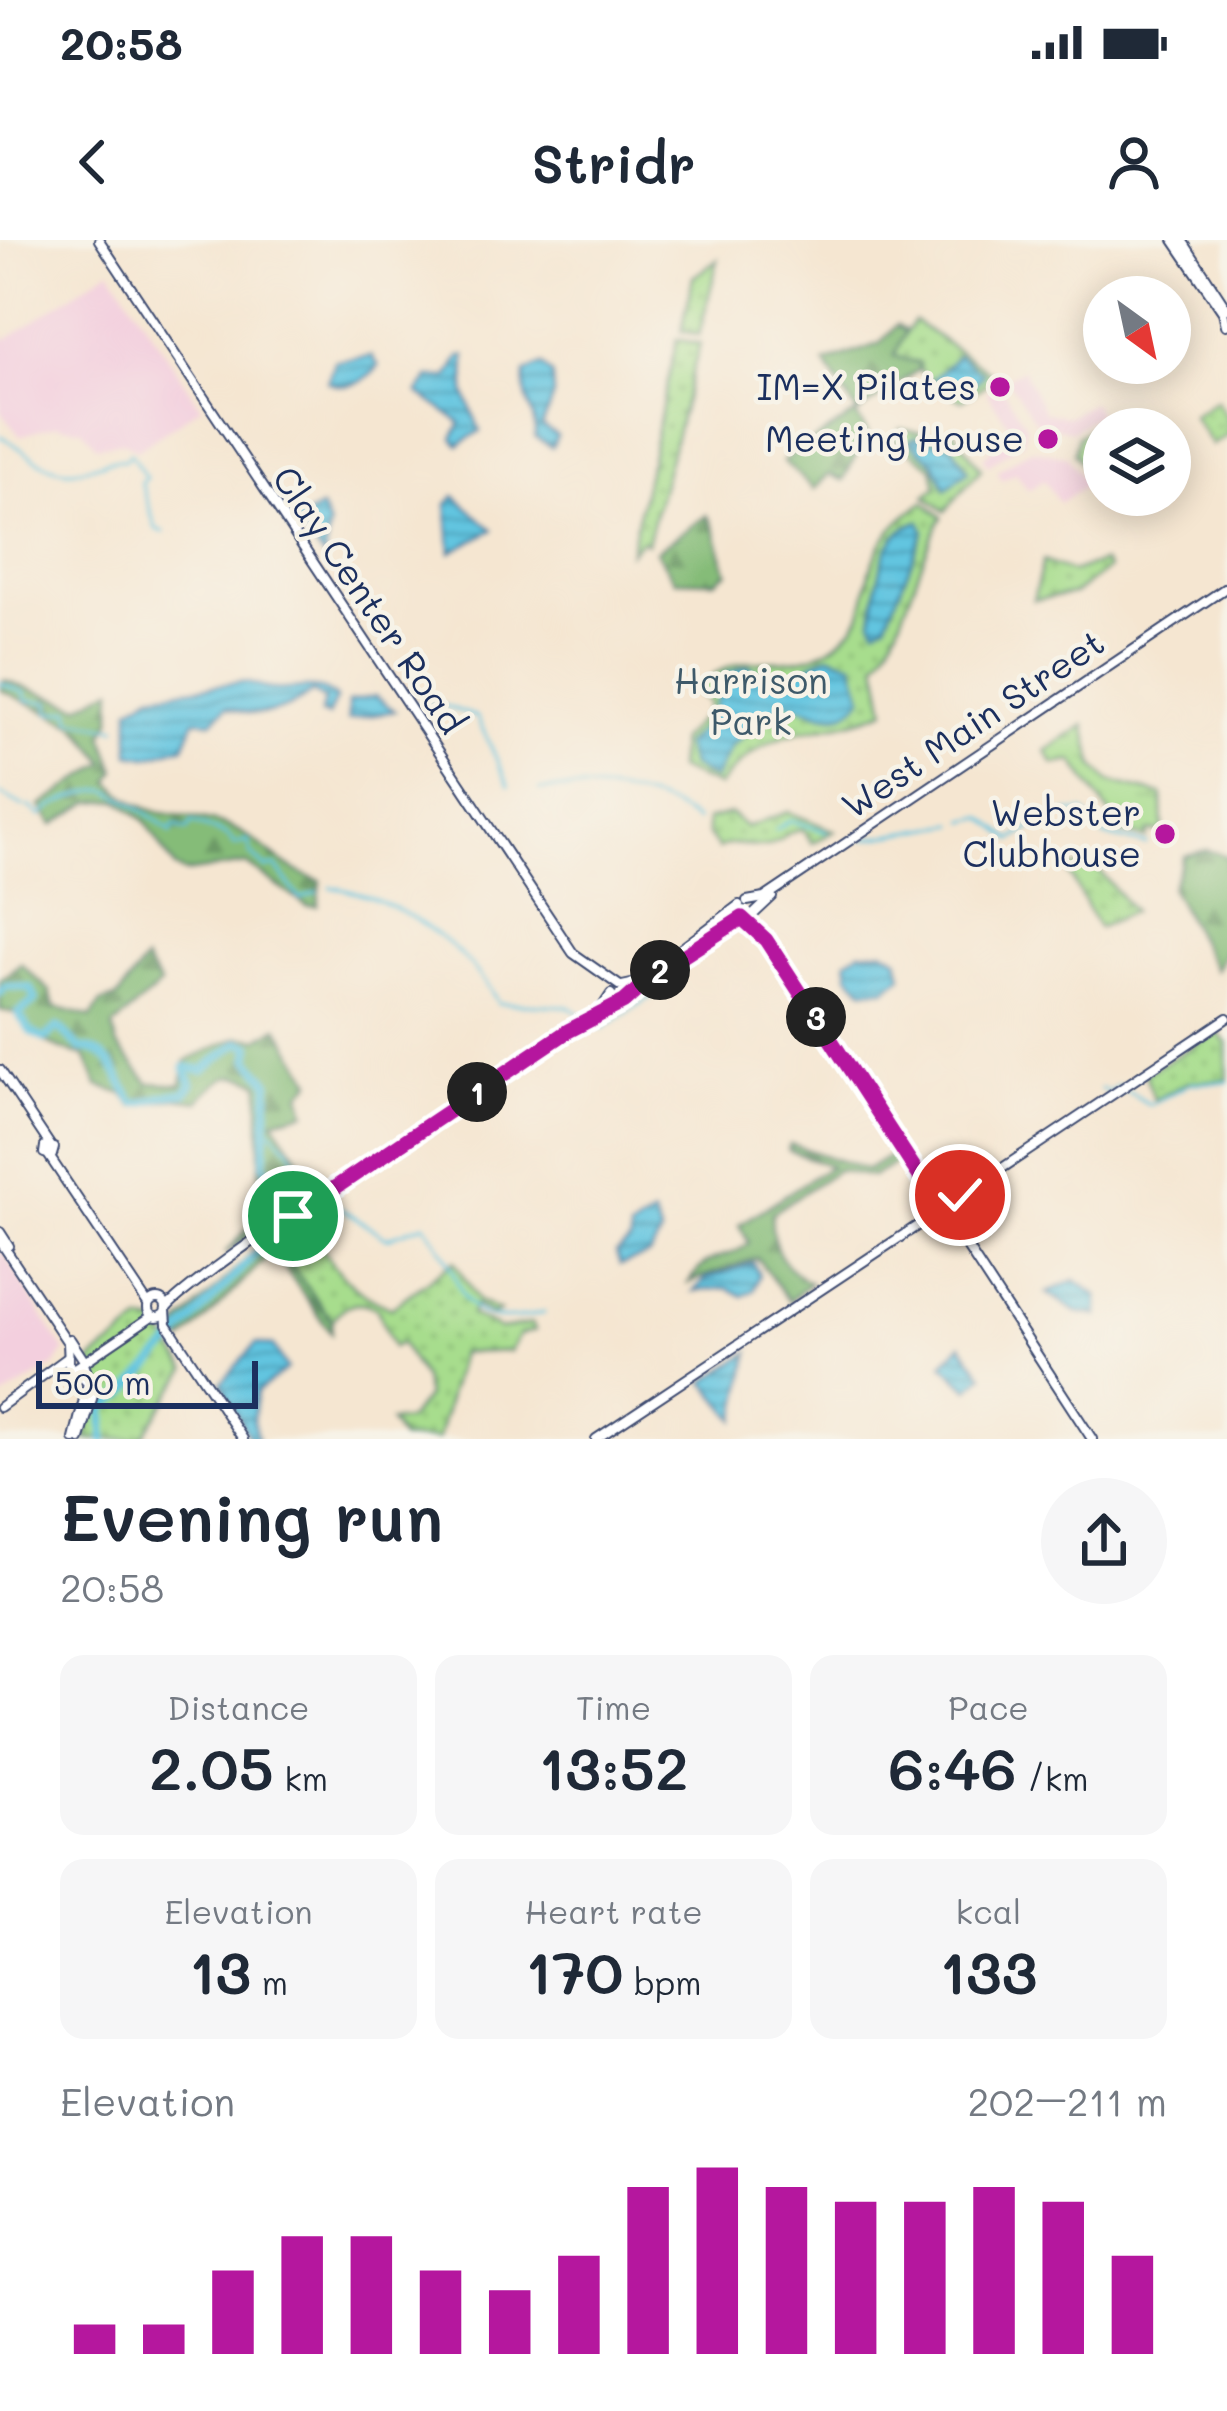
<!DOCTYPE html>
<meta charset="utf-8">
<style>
:root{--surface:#fff;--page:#f6f6f7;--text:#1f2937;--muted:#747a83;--accent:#b5179e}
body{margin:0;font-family:Mali,sans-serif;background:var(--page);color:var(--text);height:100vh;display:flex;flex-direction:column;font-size:45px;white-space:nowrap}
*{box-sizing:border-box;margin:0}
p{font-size:39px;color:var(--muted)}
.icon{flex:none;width:66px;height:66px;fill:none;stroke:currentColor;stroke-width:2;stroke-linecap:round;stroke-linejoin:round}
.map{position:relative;height:1199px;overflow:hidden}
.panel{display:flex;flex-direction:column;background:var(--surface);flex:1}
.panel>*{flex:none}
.needle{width:78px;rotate:147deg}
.fabs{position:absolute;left:1083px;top:36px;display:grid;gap:24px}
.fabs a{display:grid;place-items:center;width:108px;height:108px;border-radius:50%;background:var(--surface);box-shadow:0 6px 30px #0003;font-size:60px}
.scale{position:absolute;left:36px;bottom:30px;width:222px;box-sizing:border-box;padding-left:12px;border:6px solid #1b2f5e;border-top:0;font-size:33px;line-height:42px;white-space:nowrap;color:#1b2f5e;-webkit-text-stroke:9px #f7f3e8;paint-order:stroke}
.pin{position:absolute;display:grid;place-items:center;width:102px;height:102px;color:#fff;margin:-51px;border:6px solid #fff;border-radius:50%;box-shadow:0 3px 12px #0007}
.km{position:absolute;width:60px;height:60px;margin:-30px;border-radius:50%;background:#222;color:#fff;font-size:33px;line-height:60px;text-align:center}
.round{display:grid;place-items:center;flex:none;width:126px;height:126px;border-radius:63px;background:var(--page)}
.overview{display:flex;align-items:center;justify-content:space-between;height:204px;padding:0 60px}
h1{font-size:66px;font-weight:600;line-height:90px}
.figures{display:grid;grid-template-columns:repeat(3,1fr);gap:18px;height:204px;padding:12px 60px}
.figures div{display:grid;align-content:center;border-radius:24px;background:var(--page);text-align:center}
.figures b{font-size:60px;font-weight:600}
.figures small{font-size:33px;font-weight:400}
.figures p{font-size:33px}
.chart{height:336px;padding:24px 60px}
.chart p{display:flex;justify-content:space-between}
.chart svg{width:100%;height:216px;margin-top:12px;stroke:var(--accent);stroke-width:6}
.status{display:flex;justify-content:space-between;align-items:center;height:84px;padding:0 60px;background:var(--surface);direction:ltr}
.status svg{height:33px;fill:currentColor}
header{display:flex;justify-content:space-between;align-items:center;height:156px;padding:0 60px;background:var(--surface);font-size:54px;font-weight:600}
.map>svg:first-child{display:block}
.built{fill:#f3cfde}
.grass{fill:url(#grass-dots);stroke:#618676;stroke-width:3}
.forest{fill:url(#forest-firs);stroke:#50766b;stroke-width:3}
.wetland{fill:url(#wetland-marsh);stroke:#618676;stroke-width:3}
.water{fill:url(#water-rules);stroke:#3e7a9f;stroke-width:3}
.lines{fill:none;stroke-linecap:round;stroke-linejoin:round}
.stream{stroke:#62c5e0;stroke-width:3}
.river{stroke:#62c5e0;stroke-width:8}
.secondary-casing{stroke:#3c4a6f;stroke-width:12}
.secondary{stroke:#fff;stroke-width:8}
.route-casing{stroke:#fff;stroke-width:24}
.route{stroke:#b5179e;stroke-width:15}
.poi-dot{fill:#b5179e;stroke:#f7f3e8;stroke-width:4.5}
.labels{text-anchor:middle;stroke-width:9;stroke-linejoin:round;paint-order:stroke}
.poi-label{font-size:36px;fill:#1b2f5e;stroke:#f7f3e8;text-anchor:end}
.street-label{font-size:36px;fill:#1b2f5e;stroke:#f7f3e8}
.park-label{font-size:36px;fill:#3e5a6a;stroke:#f7f3e8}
</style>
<div class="status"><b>20:58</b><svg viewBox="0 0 49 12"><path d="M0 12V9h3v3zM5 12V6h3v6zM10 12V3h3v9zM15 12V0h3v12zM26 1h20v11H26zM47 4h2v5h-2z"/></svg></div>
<header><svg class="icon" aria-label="back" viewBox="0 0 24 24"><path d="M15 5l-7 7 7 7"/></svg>Stridr<svg class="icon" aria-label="person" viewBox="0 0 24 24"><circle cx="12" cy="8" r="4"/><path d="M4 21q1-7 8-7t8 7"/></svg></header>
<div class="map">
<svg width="1227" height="1199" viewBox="0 0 1227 1199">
<defs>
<pattern id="grass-dots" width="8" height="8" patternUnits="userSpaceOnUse" patternTransform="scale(3)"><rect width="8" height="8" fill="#a7dd8d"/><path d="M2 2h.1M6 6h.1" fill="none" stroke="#8fbe7c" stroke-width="1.8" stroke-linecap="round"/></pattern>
<pattern id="forest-firs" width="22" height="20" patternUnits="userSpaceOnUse" patternTransform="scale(3)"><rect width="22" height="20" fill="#85bc78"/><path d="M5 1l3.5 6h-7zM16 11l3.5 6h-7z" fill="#6c9966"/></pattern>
<pattern id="wetland-marsh" width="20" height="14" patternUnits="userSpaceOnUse" patternTransform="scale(3)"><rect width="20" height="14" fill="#a7dd8d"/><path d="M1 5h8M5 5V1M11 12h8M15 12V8" fill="none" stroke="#8fbe7c"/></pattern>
<pattern id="water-rules" width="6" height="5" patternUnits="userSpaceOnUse" patternTransform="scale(3)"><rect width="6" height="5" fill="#62c5e0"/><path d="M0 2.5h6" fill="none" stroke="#50a0b9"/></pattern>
</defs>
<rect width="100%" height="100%" fill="#f7f3e8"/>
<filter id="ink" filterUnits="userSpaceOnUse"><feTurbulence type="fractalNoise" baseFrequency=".00833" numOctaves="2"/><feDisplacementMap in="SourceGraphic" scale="24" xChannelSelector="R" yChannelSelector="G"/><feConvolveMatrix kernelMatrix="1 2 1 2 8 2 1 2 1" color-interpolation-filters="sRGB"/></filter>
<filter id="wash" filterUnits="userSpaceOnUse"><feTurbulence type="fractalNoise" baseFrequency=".004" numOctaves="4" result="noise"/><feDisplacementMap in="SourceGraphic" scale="48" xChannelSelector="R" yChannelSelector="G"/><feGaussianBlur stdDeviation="2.7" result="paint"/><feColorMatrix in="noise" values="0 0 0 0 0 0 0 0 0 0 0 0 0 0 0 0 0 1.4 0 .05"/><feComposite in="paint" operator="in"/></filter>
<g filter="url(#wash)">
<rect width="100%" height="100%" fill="#f5e6d1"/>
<g class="built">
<path d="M110,29L201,167L137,210L123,202L96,206L82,189L57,185L20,196L0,170V93L6,100Z"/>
<path d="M1023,129L1044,172L1068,177L1092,162L1099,173L1072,191L1036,183L1007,138Z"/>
<path d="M999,144L1026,185L1023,202L988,225L983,218L1012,188L986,152Z"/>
<path d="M1031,209L1067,216L1086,245L1059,263L1044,240L1028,250L1016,232L1002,240L997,231Z"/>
<path d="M0,1008L65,1112L55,1125L0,1160Z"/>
</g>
<g class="grass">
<path d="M718,20L699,95L682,91L693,37Z"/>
<path d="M914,81L991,133L986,144L962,160L935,147L919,129L858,173L825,123L879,104L897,85L907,91Z"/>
<path d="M677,99L700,104L647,303L642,300L630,312Z"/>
<path d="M1216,160L1227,177V195L1212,205L1192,176Z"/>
<path d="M1111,174L1121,189H1104V241L1096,246L1074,213L1078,196Z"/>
<path d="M900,189L945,197L952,189L981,229L945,271L925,256L937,247L933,228L895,199Z"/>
<path d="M924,262L942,277C919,317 902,395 877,422L886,470C813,501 778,474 719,546L677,529L680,500L706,473L709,462L696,453C738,398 783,439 832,406C878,375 857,350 879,309C889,288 906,275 924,262Z"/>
<path d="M1043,321L1071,332L1103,322L1108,329L1074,354L1033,360Z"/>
<path d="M788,572L835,591L812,603L803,589C786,590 782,602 767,606C748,610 736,598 718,609L707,593V580L730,574L746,587Z"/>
<path d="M1085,625L1098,629L1133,671L1098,688L1067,629Z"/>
<path d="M1218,792L1227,803V840L1189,842L1154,860L1145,834Z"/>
<path d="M299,974C332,1017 333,1042 391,1068L454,1021L478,1061L499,1071L492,1075L475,1065L471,1075L500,1089L532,1084L535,1090L519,1095L510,1111L460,1113L438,1199H401L390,1182L408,1180L426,1156L423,1139L401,1103L393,1107L377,1069C357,1057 344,1064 332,1081L289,1023L308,1007L288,982Z"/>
<path d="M142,1082L157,1084L187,1130L141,1199H85L98,1154L91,1121Z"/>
</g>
<g class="forest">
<path d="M897,85L906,92L894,116L919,123V129L858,173L825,123L879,104Z"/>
<path d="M855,174L868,193L843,240L829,234L814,249L783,221Z"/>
<path d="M707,275C720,293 718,312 728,332L715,341L675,340L656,311Z"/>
<path d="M4,440L80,466L113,448L112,479L103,495L116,530L110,542C151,584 174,569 222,584C260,596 277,628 321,641L318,666H307L246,624L185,633L175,628L145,581L119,560L91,562L53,585L41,566L106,522L75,485L1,450Z"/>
<path d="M1206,610L1227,616V708L1215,730L1171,648L1184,616Z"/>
<path d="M145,721L160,745L113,787L117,805L149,843L182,845L186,821L238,797L259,799L278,787L312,841L301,854L306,872L273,880L320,948L310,954L288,926C267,934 271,960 276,978L225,1013L250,986L260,934V843C229,828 221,838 199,861L175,858L133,866L124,854L98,846L85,816C52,808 35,800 15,773L0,770V740L21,724L50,751L54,767L91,777L101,763L118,757Z"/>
<path d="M790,904L867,930L895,913L899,921L872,937L837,930L772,973C769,1004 783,1029 810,1043L789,1061L757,1018L689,1042C711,1008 728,1022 749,1003L739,985L830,926L788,910Z"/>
<path d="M291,985L309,1015L291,1025L332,1081L331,1093L273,1011L183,1102L177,1090L183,1082L267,999L284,1013L294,1012L285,993Z"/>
</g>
<path class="wetland" d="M1085,485L1094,526L1110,542L1162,555L1163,591L1147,592V598L1123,593L1073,521L1054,524L1046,511Z"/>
<g class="water">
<path d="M958,115L983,134L966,152L933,139Z"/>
<path d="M372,116L379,126C365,143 348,151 328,142L334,121Z"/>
<path d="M466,116L465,152L480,191L459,205L453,198L461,183L418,153L429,138H448L460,117Z"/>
<path d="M542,125L552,135L553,156L542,186L557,196L552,207L535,197C537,174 521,159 525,133Z"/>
<path d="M914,197L952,205L968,231L946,249L934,223L909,201Z"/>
<path d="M455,256L493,290L451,312L447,264Z"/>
<path d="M321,268L329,287L324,318L294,281Z"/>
<path d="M920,281L924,291L886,383L877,388L872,380C879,344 877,294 920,281Z"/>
<path d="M830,415L853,423L863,457C836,492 818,467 783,462L731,506L714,539L691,526L684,505L710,480L725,434L749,426C785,450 797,428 830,415Z"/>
<path d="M242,442C252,443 261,448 271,449C294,452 320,440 336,459L328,476L321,474L324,459L312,452C286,472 261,481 227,467L212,481L195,480L184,506L148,517L130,514V468L152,454Z"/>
<path d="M375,456L395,471L348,480V462Z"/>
<path d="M883,710L898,718L902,736L886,749H863L849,734L847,720L860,712Z"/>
<path d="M653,975L661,995L649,1015L620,1025L616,1013L630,1002V991Z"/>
<path d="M753,1023L759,1035L754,1050L743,1056L727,1048L694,1051L706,1039Z"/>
<path d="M1075,1040L1098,1056V1076L1077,1072L1047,1053Z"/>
<path d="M256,1104L273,1106L287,1129L257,1152L253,1179L257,1199H250L221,1143Z"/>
<path d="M961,1104L984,1135L969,1149L943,1124Z"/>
<path d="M750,1112L736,1180L705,1142Z"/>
</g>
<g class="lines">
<g class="stream">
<path d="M0,196C23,207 39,228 68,230C90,231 102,218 125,220L130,213L146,238L141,242L156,289L164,292"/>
<path d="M0,443L25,453L26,460L49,462L50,473L70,470L72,480L117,488"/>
<path d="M413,465L439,464L477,477L509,546"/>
<path d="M540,550C592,546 654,550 696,581"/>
<path d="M0,554L24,567"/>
<path d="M29,567L41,576C55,561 90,551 105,550C116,550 168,588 171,592L174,585L187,590L192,582L227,595L235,605L248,601L251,614L266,628L276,626L300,659L318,652"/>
<path d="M966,581L983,577L1013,600L1053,574L1084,572L1104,596L1147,604"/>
<path d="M776,590L790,580L827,592"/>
<path d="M865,599L955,584"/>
<path d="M331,647C395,657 467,706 498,763L567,766L603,788L660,751"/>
<path d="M1101,849L1109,852L1119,845"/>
<path d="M1126,850L1150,865L1191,843L1227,842"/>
<path d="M264,883L288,907L314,950L387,998L424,984C473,1041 446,1097 544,1073"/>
</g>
<path class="river" d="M0,753L6,746L31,748L36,760L18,774L31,792L45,799L58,787L81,809C111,807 120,843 134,863C145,865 163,853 185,853L192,845L185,827L203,830L239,802L251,806L249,819L269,842L264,924L273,939L261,958L270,973L272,996L125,1154L104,1167V1199"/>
</g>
</g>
<g filter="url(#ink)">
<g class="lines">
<defs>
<g id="secondary">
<path d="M99,0L573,713L620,746"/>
<path d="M1174,0L1223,72L1226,85"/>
<path d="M1182,0L1227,69"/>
<path d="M747,661L764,658L1227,347"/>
<path d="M755,673L772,657"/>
<path d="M744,678L779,720L933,965"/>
<path d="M622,746L636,743L739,665"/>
<path d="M628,758L644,743"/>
<path d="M601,769L611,754"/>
<path d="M0,830L50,905"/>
<path d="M45,906L54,908L52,915L44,913Z"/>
<path d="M49,916L148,1064"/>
<circle cx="941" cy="969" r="9"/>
<path d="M950,969L962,955L1227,778"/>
<path d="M950,972L954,987L1092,1199"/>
<path d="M0,992L9,1006"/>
<path d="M0,1001L68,1103L69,1125L88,1143L74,1199"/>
<circle cx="157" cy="1068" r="9"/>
<path d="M166,1069C185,1039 579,776 621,763"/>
<path d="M166,1070L167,1084L243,1199"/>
<path d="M70,1099L85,1122"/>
<path d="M74,1129L152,1076"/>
<path d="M0,1167L67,1118"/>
<path d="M80,1199L94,1152L84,1124"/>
<path d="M596,1199L926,980L938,977"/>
</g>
</defs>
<use href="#secondary" class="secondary-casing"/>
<use href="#secondary" class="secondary"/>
</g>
</g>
<g class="lines" filter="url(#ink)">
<defs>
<path id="route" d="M293,976L568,791L624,762L655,734L742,678L766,700L920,937L940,959L960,955"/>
</defs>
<use href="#route" class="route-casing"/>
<use href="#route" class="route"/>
</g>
<g class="poi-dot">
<circle cx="1000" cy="147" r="12"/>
<circle cx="1048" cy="199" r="12"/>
<circle cx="1165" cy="594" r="12"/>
</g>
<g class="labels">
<g class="poi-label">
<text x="976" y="160">IM=X Pilates</text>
<text x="1024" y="212">Meeting House</text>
<text x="1141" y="586">Webster<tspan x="1141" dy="41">Clubhouse</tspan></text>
</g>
<g class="street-label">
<text transform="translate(369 360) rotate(56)" y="13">Clay Center Road</text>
<text transform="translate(973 484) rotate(-34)" y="13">West Main Street</text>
</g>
<g class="park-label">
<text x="751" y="454">Harrison<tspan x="751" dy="41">Park</tspan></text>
</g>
</g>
</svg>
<div class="fabs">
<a><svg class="needle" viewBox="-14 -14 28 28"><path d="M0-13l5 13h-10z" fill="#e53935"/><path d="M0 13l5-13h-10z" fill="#747a83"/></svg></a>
<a><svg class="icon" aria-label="layers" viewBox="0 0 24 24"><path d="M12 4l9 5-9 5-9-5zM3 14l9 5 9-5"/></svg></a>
</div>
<div class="scale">500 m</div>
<div class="pin" style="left:293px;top:976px;background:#1e9e55"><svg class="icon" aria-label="arrive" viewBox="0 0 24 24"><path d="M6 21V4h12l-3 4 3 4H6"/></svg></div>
<div class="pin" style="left:960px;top:955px;background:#d93025"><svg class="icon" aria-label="check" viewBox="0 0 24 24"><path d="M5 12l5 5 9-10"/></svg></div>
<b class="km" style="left:477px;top:852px">1</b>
<b class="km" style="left:660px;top:730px">2</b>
<b class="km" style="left:816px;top:777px">3</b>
</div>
<section class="panel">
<div class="overview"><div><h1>Evening run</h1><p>20:58</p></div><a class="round"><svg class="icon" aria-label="share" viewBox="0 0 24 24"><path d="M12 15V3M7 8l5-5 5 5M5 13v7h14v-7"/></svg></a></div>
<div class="figures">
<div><p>Distance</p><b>2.05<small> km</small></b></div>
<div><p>Time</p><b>13:52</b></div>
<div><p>Pace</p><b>6:46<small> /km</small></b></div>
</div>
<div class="figures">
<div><p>Elevation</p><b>13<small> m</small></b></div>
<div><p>Heart rate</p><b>170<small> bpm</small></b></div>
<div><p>kcal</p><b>133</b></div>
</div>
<div class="chart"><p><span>Elevation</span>202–211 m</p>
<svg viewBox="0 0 160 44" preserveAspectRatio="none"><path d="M5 44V38M15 44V38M25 44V27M35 44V20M45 44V20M55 44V27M65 44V31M75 44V24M85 44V10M95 44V6M105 44V10M115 44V13M125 44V13M135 44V10M145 44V13M155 44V24"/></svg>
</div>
</section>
